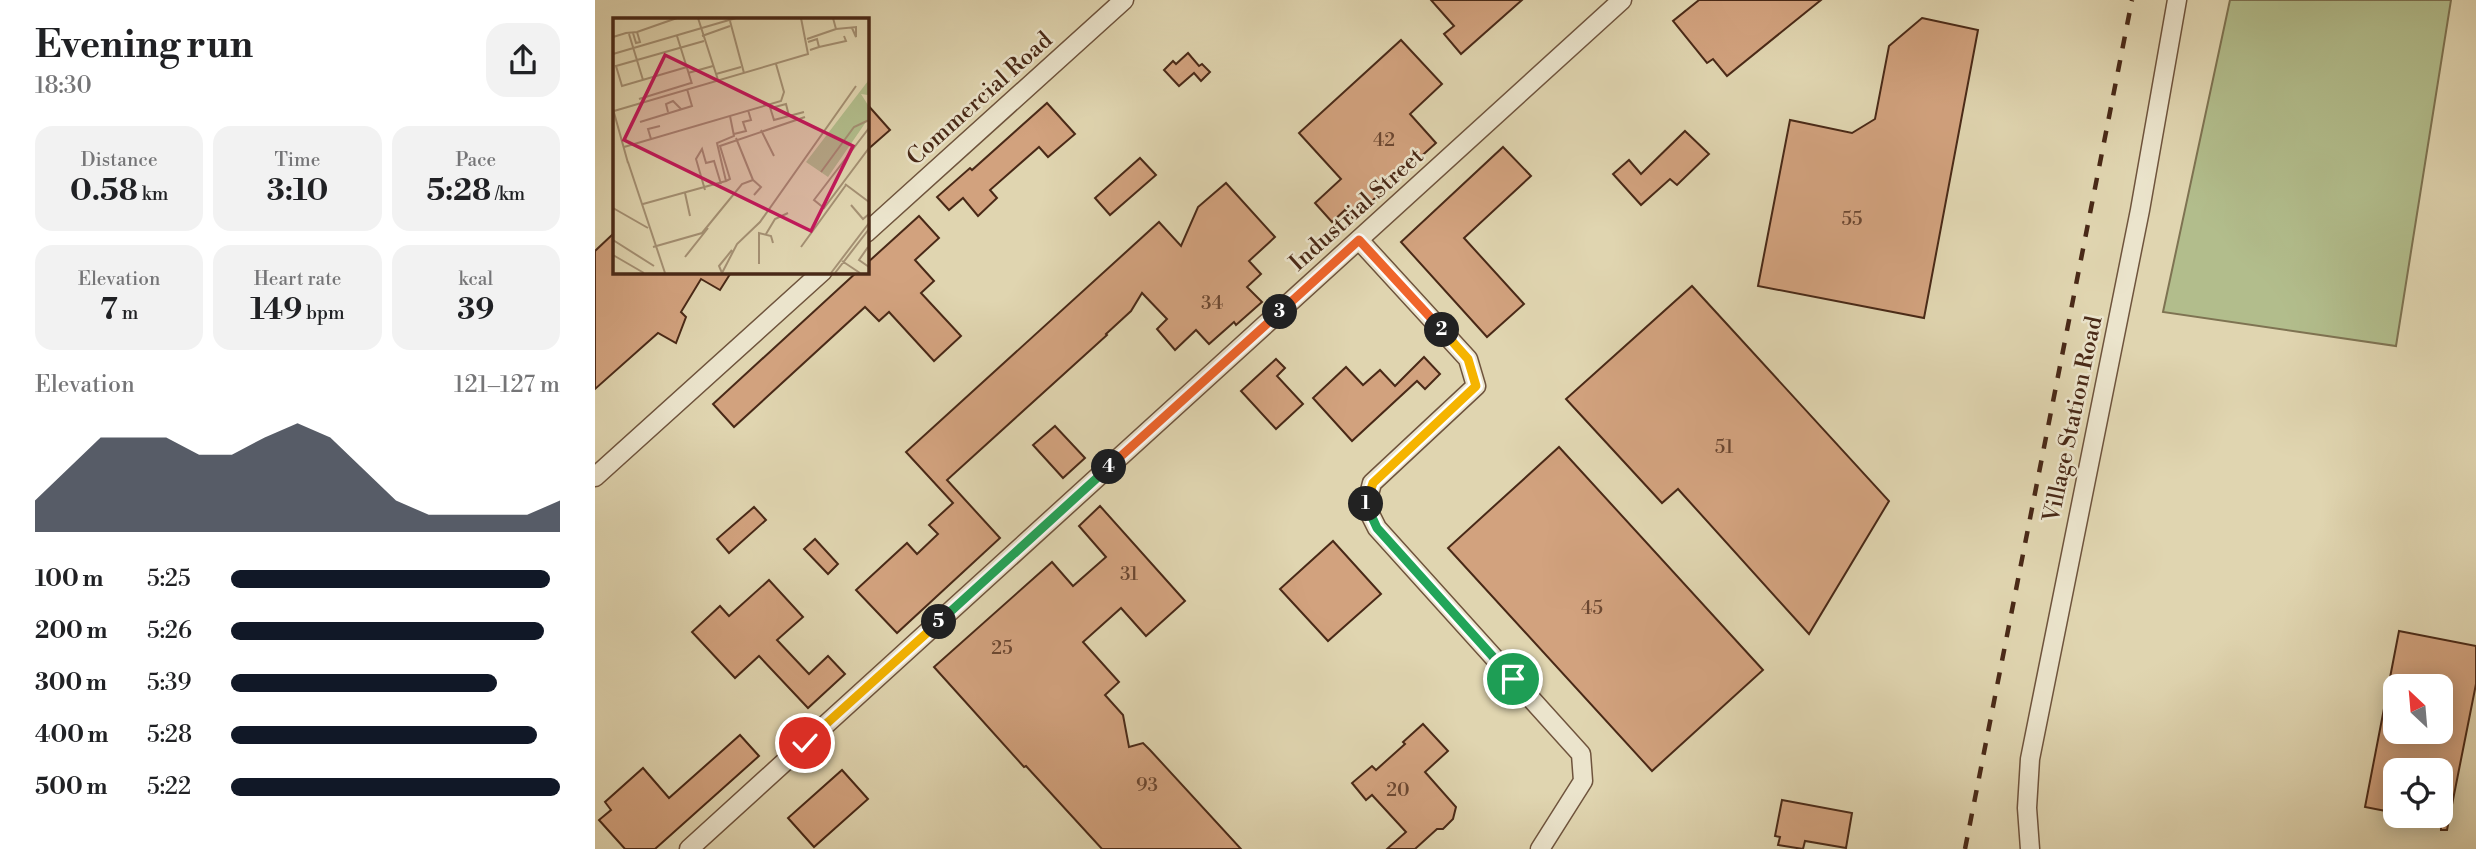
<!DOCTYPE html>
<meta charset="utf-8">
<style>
:root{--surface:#fff;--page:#f2f2f2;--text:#202124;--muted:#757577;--accent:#111827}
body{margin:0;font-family:"Libre Bodoni",serif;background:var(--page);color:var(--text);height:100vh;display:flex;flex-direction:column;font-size:26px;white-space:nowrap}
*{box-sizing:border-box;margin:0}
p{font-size:23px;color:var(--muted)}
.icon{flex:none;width:38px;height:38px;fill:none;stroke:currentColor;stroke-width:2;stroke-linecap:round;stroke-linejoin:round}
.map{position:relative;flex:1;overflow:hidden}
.sheet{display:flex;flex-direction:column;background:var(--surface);width:595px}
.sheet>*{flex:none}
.needle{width:46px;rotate:334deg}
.tools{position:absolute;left:1788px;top:674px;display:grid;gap:14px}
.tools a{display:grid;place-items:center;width:70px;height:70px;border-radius:14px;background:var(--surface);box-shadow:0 4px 18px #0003;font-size:35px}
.pin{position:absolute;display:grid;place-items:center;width:60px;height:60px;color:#fff;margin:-30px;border:4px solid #fff;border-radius:50%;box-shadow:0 2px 7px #0007}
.km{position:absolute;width:35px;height:35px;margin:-18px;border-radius:50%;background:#222;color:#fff;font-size:19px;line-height:35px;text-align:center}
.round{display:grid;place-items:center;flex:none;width:74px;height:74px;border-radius:21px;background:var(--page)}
.overview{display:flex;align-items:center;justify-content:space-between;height:119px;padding:0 35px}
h1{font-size:38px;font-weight:800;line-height:52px}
.figures{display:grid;grid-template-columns:repeat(3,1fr);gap:10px;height:119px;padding:7px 35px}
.figures div{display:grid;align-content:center;border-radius:18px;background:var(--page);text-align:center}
.figures b{font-size:30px;font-weight:800}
.figures small{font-size:19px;font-weight:400}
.figures p{font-size:19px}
.chart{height:196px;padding:14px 35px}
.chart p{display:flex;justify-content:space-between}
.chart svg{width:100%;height:126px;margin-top:7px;fill:var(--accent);opacity:.7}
ul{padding:0 35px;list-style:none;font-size:23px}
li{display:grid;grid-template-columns:112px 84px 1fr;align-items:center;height:52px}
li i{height:18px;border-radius:9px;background:var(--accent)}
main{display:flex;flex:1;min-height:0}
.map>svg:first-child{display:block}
.green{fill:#b2bd8c;stroke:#7e7352;stroke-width:2}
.building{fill:#d2a27e;stroke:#492917;stroke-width:2;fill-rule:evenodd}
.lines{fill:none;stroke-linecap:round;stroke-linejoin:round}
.minor-casing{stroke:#6f543d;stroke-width:21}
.minor{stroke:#ebe4cc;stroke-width:18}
.rail{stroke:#492917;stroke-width:4.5;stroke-dasharray:12 12;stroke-linecap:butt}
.split-1-casing{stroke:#fff;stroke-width:14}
.split-2-casing{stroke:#fff;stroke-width:14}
.split-3-casing{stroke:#fff;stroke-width:14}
.split-4-casing{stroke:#fff;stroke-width:14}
.split-5-casing{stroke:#fff;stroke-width:14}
.split-6-casing{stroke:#fff;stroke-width:14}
.split-1{stroke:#22a559;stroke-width:9}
.split-2{stroke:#f5b400;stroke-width:9}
.split-3{stroke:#f0652b;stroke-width:9}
.split-4{stroke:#f0652b;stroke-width:9}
.split-5{stroke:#22a559;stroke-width:9}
.split-6{stroke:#f5b400;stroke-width:9}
.labels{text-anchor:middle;stroke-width:5;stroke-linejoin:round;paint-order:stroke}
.number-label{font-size:19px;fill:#6b4731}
.street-label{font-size:23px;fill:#492917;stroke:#ebe4cc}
.inset-road{fill:none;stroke:#a49073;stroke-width:2}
.view{fill:#c2185b;fill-opacity:0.15;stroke:#c2185b;stroke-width:3.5}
.inset-edge{fill:none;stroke:#492917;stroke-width:3.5}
</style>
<main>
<section class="sheet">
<div class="overview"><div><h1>Evening run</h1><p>18:30</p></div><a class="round"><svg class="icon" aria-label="share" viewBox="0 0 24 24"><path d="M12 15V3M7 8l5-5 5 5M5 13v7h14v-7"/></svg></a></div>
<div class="figures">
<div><p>Distance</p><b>0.58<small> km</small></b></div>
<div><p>Time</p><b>3:10</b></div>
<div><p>Pace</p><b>5:28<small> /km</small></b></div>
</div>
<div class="figures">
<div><p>Elevation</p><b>7<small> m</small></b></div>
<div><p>Heart rate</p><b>149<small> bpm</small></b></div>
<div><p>kcal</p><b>39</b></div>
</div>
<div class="chart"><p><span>Elevation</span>121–127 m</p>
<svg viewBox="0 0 160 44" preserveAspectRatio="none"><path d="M0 44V33L10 22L20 11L30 11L40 11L50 17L60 17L70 11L80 6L90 11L100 22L110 33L120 38L130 38L140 38L150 38L160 33V44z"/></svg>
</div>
<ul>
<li><b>100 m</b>5:25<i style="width:97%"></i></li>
<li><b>200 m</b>5:26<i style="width:95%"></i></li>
<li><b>300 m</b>5:39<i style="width:81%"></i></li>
<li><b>400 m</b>5:28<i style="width:93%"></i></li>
<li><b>500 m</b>5:22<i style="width:100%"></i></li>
</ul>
</section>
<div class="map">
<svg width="1881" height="849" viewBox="0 0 1881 849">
<rect width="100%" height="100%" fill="#e0d5b0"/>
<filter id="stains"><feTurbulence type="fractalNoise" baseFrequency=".00286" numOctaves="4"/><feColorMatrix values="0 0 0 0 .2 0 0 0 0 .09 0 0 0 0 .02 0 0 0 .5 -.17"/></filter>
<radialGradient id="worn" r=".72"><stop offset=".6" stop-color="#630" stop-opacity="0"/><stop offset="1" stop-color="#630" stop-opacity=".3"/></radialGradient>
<path class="green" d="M1635,0H1856L1801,346L1568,312Z"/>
<g class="building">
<path d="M836,0H927L866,54L849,34L859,26Z"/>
<path d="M1104,0H1226L1132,76L1118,59L1112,63L1078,21Z"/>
<path d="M1327,18L1383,30L1329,318L1163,286L1195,120L1257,133L1280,119L1294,46Z"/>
<path d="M806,40L847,84L815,114L841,143L758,218L750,210L737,222L720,203L746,179L704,133Z"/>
<path d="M593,53L604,66L607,64L615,72L606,81L599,73L584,86L569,70L578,61L581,64Z"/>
<path d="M271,103L295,130L271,151Z"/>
<path d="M452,103L480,134L453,157L444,147L395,190L402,198L383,216L368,198L354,210L342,197L375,168L377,170Z"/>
<path d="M1090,131L1114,154L1082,185L1075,179L1046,205L1018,174L1034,160L1046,174Z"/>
<path d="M908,147L936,176L869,238L929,304L892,337L806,242Z"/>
<path d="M545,158L561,175L515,215L500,198Z"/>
<path d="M631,183L680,237L654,261L666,274L652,287L667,302L641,325L639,322L614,344L601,330L580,350L562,329L572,319L547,293L536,311L511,334L512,335L352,480L405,538L302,633L261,590L312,543L322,554L343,534L334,525L358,503L311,452L564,222L586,246L603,207Z"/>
<path d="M324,216L344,238L320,260L339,281L326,293L366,336L339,361L294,312L284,321L270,307L139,427L118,404L263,271H271V264Z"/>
<path d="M19,233V271H137L125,290L106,279L86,312L91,317L81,343L63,333L0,389V251Z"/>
<path d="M1097,286L1294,501L1214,634L1083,489L1067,503L971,399Z"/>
<path d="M829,357L845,374L830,389L822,381L757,441L718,398L751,367L768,385L785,370L800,386Z"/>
<path d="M681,359L690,368L682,376L708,404L681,429L646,391Z"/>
<path d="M460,426L490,458L468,478L438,445Z"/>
<path d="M964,447L1168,670L1057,771L853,548Z"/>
<path d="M505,506L590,601L551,636L526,608L488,642L524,682L510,695L528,715L534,747L548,743L555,750L646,849H507L431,766L429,767L339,667L457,562L478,586L511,557L484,526Z"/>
<path d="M159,507L171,520L134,553L122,539Z"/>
<path d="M220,539L243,564L233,574L209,549Z"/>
<path d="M738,541L786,594L733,641L685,589Z"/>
<path d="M174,580L208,617L182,640L214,674L233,656L250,674L213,708L164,656L140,678L97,632L125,606L134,616Z"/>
<path d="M1804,631L1881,646V684L1852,830H1846V770H1801V813L1770,807ZM1801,686H1846V732H1801Z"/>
<path d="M828,724L853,751L830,772L861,807L858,819L848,829H842L820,849H792L811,832L777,795L771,800L757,783L777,766L781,770L810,744L808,742Z"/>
<path d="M145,735L164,756L60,849H30L4,820L16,810L10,802L48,768L74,798Z"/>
<path d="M247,770L273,799L219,847L193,818Z"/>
<path d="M1187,800L1257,813L1251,848L1210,841L1208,849L1183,845L1185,837L1180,836Z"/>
</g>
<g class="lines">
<defs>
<g id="minor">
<path d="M271,233L529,0"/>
<path d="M764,240L873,359L881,386L777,483L771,506L782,528L986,754L988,781L945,849"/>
<path d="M0,477L228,271"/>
<path d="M94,849L1027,0"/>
<path d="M1435,849L1432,808L1435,759L1545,210L1582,0"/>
</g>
</defs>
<use href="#minor" class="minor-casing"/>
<use href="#minor" class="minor"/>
<path class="rail" d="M1370,849L1537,0"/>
</g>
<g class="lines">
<defs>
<path id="split-1" d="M771,504L782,528L918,679"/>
<path id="split-2" d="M771,504L778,483L881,386L873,359L847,330"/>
<path id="split-3" d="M685,312L764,240L847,330"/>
<path id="split-4" d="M514,467L685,312"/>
<path id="split-5" d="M344,622L514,467"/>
<path id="split-6" d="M210,743L344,622"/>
</defs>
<use href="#split-1" class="split-1-casing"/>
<use href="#split-2" class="split-2-casing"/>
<use href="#split-3" class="split-3-casing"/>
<use href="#split-4" class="split-4-casing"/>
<use href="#split-5" class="split-5-casing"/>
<use href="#split-6" class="split-6-casing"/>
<use href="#split-1" class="split-1"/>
<use href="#split-2" class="split-2"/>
<use href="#split-3" class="split-3"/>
<use href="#split-4" class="split-4"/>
<use href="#split-5" class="split-5"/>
<use href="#split-6" class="split-6"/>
</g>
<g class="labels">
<g class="number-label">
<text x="789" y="146">42</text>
<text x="1257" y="225">55</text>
<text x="617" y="309">34</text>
<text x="1129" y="453">51</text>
<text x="534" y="580">31</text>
<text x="997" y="614">45</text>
<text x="407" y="654">25</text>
<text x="552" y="791">93</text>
<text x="803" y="796">20</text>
</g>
<g class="street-label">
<text transform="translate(384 98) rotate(-42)" y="8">Commercial Road</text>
<text transform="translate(761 209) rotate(-42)" y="8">Industrial Street</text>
<text transform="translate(1477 419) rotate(-78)" y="8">Village Station Road</text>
</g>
</g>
<g transform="translate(18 18)">
<rect width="256" height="256" fill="#e0d5b0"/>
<path d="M255,63V77L248,76L255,87V101L215,159L193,144Z" fill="#b2bd8c"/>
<path class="inset-road" d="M85,0L105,62M117,3L131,55M223,11L243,9V19L239,10M24,14L64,0M16,16L30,62M64,18L79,66M89,18L117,8M0,19L13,15L24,14L27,24L23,25L20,15M194,21L223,11L220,0M195,24L204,21L206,29L197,32M206,29L233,23L231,18M0,36L123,0M74,49L9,68L3,48L91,23M75,55L100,48M103,56L128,49M26,81L78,65M156,86L161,102L191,94M158,90L173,86L176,98M0,91L15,145M1,93L195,36L188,0M55,94L53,86L60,83L68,91M27,104L79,88L74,71M256,110L201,182L211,190L256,130M148,112L161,138M121,116L133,113L130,104L138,102L135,92M123,120L140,162M38,121L35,111L47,108M11,129L168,83L171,74L163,46M15,144L52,255M208,154L241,109L256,102M113,163L117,161L107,128L192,99M232,166L256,184M92,172L83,141L89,131L93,145L101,143L108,166M72,175L77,198M30,186L113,163L104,125L121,118L117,98M238,187L250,201L256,196M0,190L35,210M153,216L162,201L175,195M0,222L41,248M40,229L89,215L129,166L140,162L148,169L141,177M188,229L233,167M255,229L246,242L256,249M0,237L31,255M72,239L95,210M229,243L247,255M146,246V215L158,218L160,225M109,255L124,226L147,204L243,68M109,255L106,248L119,232M218,255L256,205M222,255L256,211"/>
<path class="view" d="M52,37L240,128L198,213L11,122Z"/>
<rect width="256" height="256" class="inset-edge"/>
</g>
<rect width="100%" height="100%" filter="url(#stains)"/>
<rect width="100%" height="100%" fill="url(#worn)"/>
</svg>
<div class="tools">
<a><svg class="needle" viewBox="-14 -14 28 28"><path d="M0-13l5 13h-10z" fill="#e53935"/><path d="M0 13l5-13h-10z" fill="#757577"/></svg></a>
<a><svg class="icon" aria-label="locate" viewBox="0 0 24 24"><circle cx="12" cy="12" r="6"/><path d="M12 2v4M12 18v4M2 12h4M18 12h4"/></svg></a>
</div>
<div class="pin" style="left:918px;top:679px;background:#1e9e55"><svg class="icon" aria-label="arrive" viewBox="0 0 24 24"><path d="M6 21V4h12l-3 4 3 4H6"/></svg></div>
<div class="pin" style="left:210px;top:743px;background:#d93025"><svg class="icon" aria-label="check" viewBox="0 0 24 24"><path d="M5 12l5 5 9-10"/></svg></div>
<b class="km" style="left:771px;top:504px">1</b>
<b class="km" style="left:847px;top:330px">2</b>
<b class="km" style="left:685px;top:312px">3</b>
<b class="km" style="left:514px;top:467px">4</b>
<b class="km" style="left:344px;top:622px">5</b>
</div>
</main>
